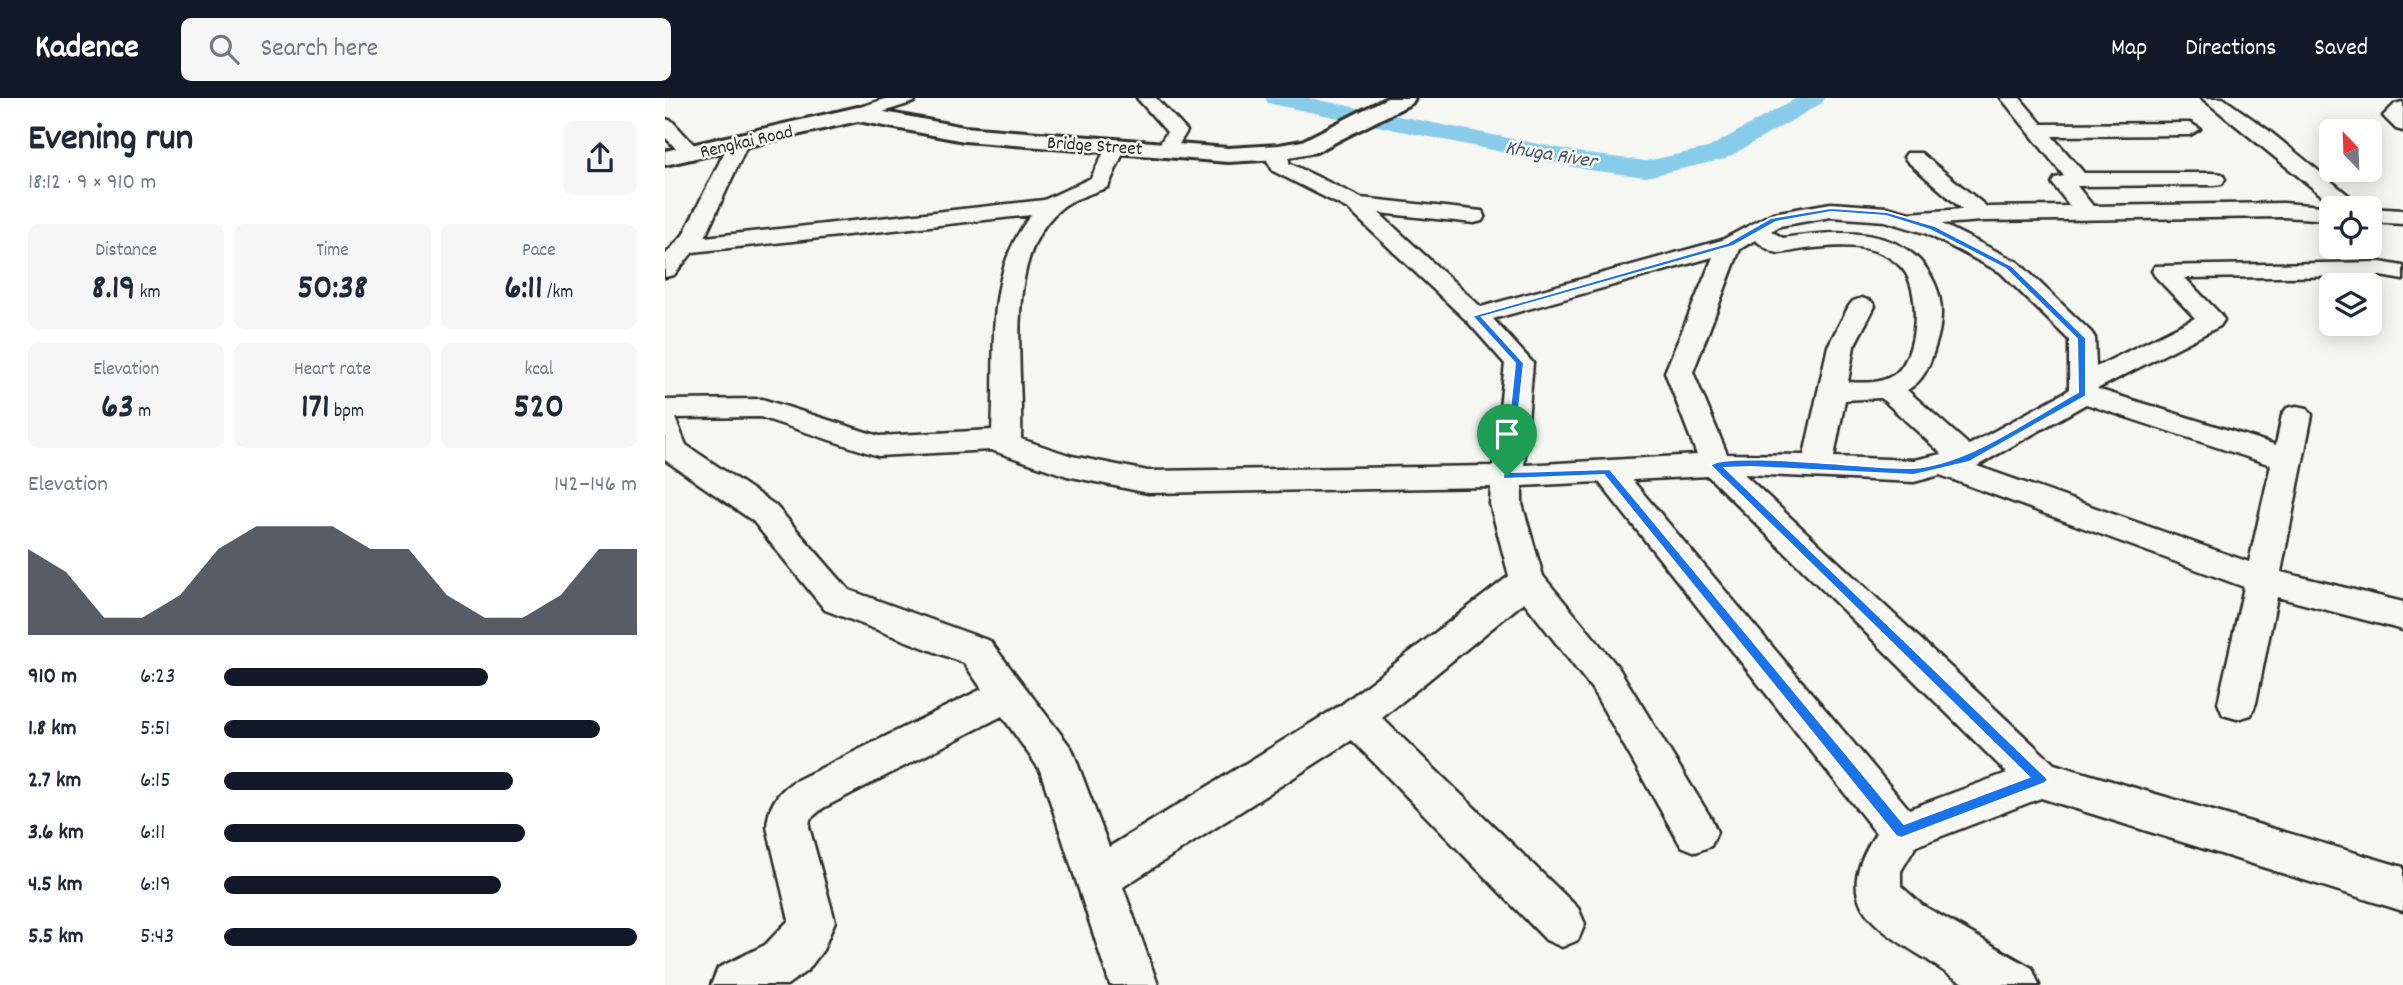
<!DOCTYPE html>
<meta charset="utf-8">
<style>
:root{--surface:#fff;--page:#f6f6f7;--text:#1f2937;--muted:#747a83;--accent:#111827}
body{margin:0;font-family:Dekko,sans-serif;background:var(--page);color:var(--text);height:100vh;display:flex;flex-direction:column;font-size:26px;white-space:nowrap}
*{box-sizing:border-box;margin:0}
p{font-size:23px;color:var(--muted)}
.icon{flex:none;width:38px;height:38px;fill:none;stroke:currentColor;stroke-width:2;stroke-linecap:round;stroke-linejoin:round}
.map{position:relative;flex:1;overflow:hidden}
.panel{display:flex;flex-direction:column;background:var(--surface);width:665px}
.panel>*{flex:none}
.needle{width:46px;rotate:337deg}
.fabs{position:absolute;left:1654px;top:21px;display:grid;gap:14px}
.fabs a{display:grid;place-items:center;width:63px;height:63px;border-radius:10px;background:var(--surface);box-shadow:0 4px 18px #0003;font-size:35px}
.pin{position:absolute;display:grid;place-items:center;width:60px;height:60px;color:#fff;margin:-72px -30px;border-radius:50% 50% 50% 0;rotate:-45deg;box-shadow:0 0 7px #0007}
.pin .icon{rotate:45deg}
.round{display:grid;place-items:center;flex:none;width:74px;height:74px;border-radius:10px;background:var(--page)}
.overview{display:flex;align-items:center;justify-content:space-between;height:119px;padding:0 28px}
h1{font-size:38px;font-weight:800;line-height:52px}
.figures{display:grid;grid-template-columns:repeat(3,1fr);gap:10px;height:119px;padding:7px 28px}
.figures div{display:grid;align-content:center;border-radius:10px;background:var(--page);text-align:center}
.figures b{font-size:35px;font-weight:800}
.figures small{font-size:19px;font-weight:400}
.figures p{font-size:19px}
.chart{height:196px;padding:14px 28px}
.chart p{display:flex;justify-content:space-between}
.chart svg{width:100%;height:126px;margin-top:7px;fill:var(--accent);opacity:.7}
ul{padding:0 28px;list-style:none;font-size:23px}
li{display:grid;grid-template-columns:112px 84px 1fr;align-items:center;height:52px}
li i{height:18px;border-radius:9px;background:var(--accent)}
header{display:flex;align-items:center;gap:42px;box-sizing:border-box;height:98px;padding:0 35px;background:var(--accent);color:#fff}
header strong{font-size:33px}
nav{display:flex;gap:38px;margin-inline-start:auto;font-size:24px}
.search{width:490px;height:63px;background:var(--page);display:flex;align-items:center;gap:18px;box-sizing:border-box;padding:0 24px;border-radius:10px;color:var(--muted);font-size:26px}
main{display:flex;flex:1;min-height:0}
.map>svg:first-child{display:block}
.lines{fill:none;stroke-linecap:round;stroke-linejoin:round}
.river{fill:#88cce9;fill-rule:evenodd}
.minor-casing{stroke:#2b2b2b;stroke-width:5}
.major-casing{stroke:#2b2b2b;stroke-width:6}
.minor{fill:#f6f6f2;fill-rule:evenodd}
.major{fill:#f6f6f2;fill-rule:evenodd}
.route{fill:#1a73e8;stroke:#fff;stroke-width:2;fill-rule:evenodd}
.labels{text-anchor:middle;stroke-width:5;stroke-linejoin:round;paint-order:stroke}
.far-street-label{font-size:19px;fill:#2b2b2b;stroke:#f6f6f2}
.far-water-label{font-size:21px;font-style:italic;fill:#475b64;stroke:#f6f6f2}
</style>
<header>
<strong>Kadence</strong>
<div class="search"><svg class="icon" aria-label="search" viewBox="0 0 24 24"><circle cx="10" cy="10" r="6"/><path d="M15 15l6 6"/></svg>Search here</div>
<nav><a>Map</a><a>Directions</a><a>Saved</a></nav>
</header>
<main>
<section class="panel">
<div class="overview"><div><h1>Evening run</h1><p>18:12 · 9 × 910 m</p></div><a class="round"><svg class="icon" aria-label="share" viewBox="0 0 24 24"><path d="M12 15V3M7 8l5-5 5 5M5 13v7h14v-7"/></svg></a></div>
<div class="figures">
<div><p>Distance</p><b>8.19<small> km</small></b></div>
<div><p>Time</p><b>50:38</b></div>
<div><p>Pace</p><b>6:11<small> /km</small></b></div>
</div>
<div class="figures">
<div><p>Elevation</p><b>63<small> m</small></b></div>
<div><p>Heart rate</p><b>171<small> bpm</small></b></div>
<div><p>kcal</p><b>520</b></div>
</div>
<div class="chart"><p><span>Elevation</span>142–146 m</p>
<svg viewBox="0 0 160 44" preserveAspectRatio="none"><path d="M0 44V14L10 22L20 38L30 38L40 30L50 14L60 6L70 6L80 6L90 14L100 14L110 30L120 38L130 38L140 30L150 14L160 14V44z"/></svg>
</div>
<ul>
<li><b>910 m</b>6:23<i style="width:64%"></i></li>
<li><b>1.8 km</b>5:51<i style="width:91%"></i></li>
<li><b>2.7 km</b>6:15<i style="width:70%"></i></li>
<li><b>3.6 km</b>6:11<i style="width:73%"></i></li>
<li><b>4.5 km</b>6:19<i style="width:67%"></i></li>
<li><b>5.5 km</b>5:43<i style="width:100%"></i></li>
</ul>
</section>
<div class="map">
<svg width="1738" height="887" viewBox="0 0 1738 887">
<rect width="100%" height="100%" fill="#f6f6f2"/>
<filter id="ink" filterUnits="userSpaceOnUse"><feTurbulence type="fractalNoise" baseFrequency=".0143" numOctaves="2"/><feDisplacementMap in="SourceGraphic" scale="14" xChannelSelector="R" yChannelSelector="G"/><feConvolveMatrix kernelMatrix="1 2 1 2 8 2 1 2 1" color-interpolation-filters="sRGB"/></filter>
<g filter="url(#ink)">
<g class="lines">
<path class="river" d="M600,0H644L923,56L981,63L1043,50L1132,0H1160L1157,5L1060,61L981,79L923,72L611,7L603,5Z"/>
<defs>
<g id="minor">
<path d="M223,0H251L249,4L193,22L183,16L186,12Z"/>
<path d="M472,0H491L522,33L508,56H494L491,52L502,34Z"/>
<path d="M1336,0H1355L1377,26L1525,25L1535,31L1525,37L1387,38L1419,75H1549L1557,76L1560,81L1557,86L1549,87L1412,88L1428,108L1618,105L1671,109L1537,0H1558L1603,32L1693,105L1696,110H1666V122L1618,119L1317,123L1277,126L1353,164L1426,234L1430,240L1431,269L1530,220L1490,178L1487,173L1490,168L1715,164L1738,168V182L1715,178L1520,180L1555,216L1559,222L1555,228L1432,291L1611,347L1617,317L1622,310L1632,308L1642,310L1647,317L1616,474L1738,504V532L1612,499L1591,605L1586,617L1572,621L1558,617L1553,605L1579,489L1275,377L1249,384L1079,376L1389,666L1738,769V813L1376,700L1251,748L1236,773V788L1257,807L1367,870L1374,887C1357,887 1318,887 1304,887C1289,882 1272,868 1258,859C1202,825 1168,801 1211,735L934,384L857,388V406L878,478L953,569L1046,720L1052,734L1046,748L1031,754L1016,748L927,591L859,504L717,620L913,810L920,826L913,842L897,849L881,842L687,642L458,789L493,887H445L375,672L337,618L158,710L145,721L144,729L170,823L158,852L143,872L122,887H46L53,870L100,847L124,822L102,729C103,710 112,694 128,684L317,591L299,565L160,512L88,423L0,362V302L97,301L214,338L327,332C332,258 317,179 366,117L28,154L9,177L0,179V157L18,137L66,41H80L83,45L40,139L379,102L426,80L444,44H458L461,48L443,89C427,96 407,100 394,112C337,161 359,274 356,341L407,358L483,373L828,368L840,266L802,223L683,111L608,73L602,62L607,50H621L624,54V65L696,100L817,113L820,118L817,123L809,125L714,115L816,209L1057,142L1108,115L1166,105L1222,109L1244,115L1297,111L1242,63L1239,59L1242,55H1256L1322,109L1405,108L1387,85L1390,80L1399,78ZM1166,119L1220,123L1260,135L1335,174L1404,242V292L1304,347L1242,292C1259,283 1265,266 1270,249C1277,228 1279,206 1270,186C1244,126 1172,132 1118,140L1106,133L1115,128ZM1090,142C1097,147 1105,154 1113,155C1122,155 1132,152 1140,151C1173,147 1212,143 1237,170C1257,192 1253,258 1230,276C1216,286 1199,285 1183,284L1189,248L1210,208L1206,203L1197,200L1188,203L1184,208L1163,248L1139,357L1062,356L1028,274L1075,151ZM1048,159L1000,274L1032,357L859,367L868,265L828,221ZM1216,300L1277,356L1249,362L1169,359L1180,302ZM1421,306L1606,367L1584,464L1312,368ZM95,319L213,358L326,352L402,378L483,395L826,389L825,406L844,478L676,607L444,749L407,651L325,543L184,492L110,407L21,347L10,320ZM1043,378L1342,675L1244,711L967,382Z"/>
<path d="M1737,4L1738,5V33L1731,31L1718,18L1730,6Z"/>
<path d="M0,21L7,23L33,51L36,55L33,59H19L0,39Z"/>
<path d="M1704,110L1738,112V126L1704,124Z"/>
</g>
<path id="major" d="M722,0H750L747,5L651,54L614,61L563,64L299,43L193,23L0,67V53L193,9L299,29L563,50L614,47L637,43Z"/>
</defs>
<use href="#minor" class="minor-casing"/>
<use href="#major" class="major-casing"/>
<use href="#minor" class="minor"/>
<use href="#major" class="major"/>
</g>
</g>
<path class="route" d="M1166,110L1222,114L1270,128L1347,168L1421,240V298L1304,364L1249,377L1086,369L1060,370L1383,681L1380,685L1236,740L1231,738L939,377L838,381L850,265L807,218L1062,145L1106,120ZM1166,114L1221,118L1265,132L1341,171L1412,241L1413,294C1364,321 1304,366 1248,370C1213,372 1064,352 1045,367L1364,679L1239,726L945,371L847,374L859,265L817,219L1068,148L1111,124Z"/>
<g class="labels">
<g class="far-street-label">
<text transform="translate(81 42) rotate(-13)" y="7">Rengkai Road</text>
<text transform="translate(430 46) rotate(4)" y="7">Bridge Street</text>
</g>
<g class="far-water-label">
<text transform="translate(886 55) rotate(9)" y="7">Khuga River</text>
</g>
</g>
</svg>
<div class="fabs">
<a><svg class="needle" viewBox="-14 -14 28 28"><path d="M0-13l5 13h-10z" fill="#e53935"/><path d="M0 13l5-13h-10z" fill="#747a83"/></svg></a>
<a><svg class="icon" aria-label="locate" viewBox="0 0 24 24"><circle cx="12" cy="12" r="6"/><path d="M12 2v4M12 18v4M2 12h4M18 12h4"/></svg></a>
<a><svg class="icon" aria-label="layers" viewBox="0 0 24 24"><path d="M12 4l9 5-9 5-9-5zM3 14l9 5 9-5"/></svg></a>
</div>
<div class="pin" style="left:842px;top:378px;background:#1e9e55"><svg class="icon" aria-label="arrive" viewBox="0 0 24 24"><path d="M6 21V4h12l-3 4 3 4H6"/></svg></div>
</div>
</main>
